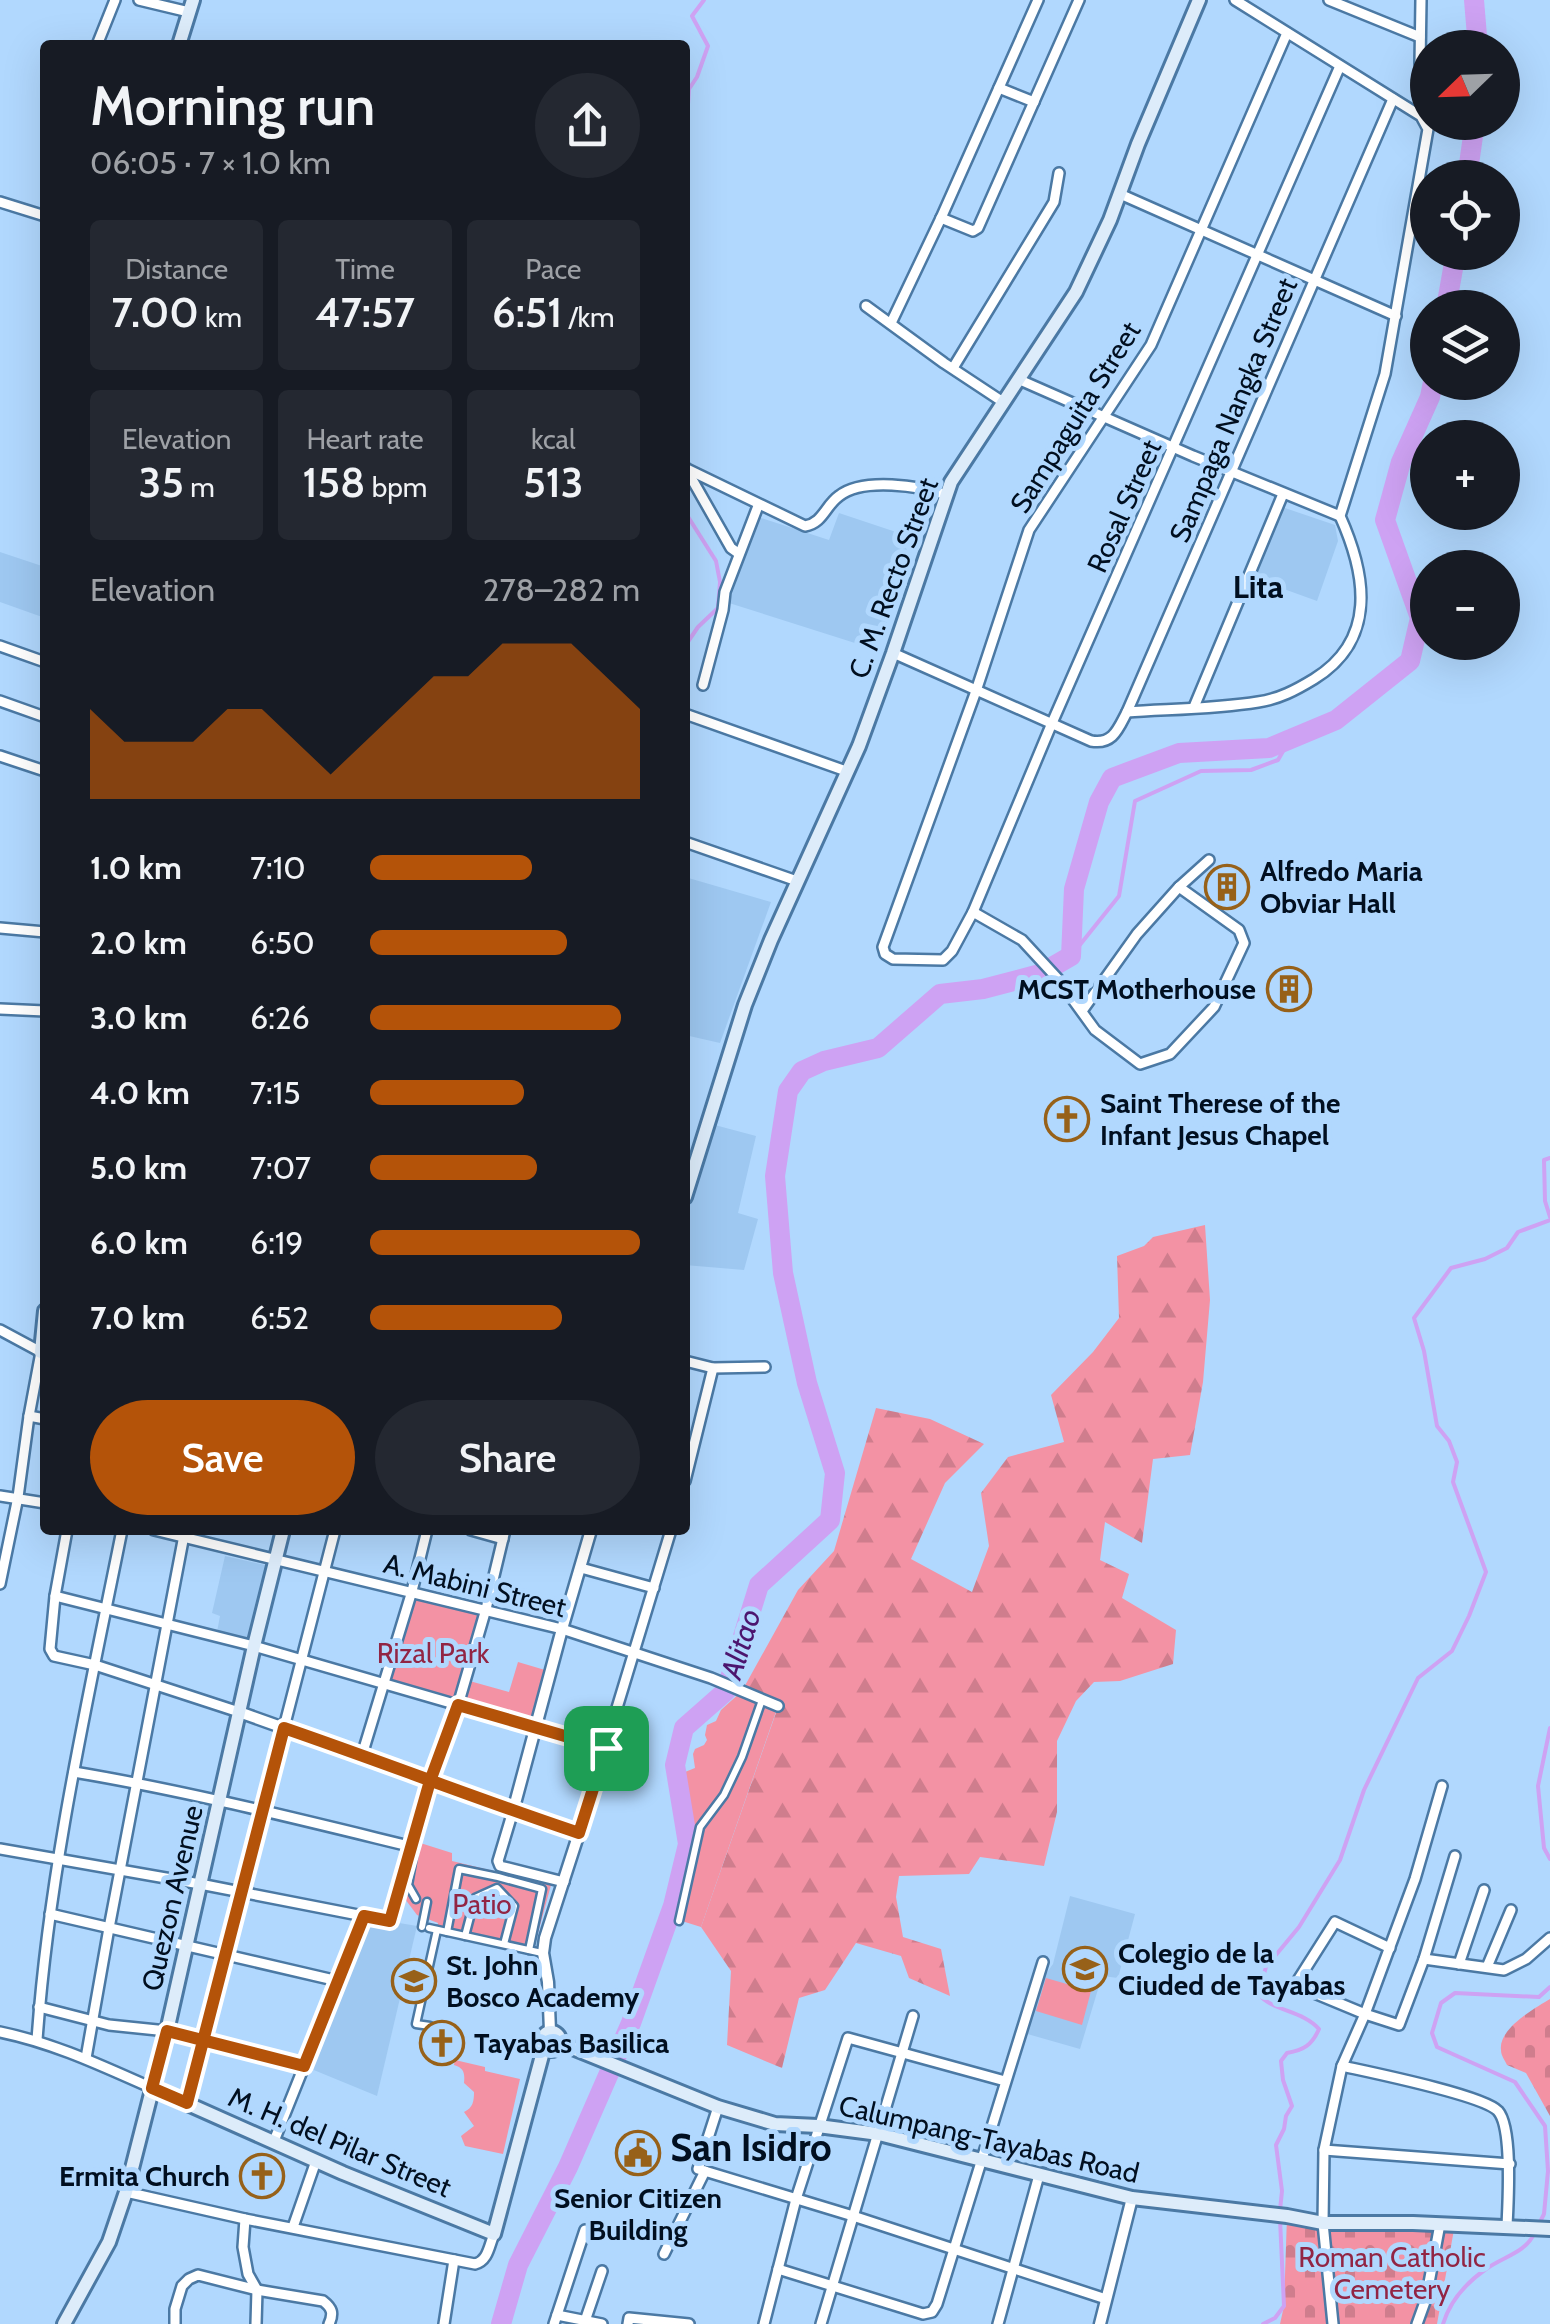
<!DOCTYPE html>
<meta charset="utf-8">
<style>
:root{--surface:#171b24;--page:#242831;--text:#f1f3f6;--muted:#9ea1a6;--accent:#b45309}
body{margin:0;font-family:Cabin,sans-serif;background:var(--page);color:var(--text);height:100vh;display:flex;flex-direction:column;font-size:38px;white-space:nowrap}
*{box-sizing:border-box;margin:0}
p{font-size:32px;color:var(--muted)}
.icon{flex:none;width:55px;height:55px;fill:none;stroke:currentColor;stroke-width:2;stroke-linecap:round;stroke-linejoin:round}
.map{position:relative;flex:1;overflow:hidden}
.panel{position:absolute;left:40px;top:40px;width:650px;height:1495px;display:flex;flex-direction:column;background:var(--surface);border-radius:10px;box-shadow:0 10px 40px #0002}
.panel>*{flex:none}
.needle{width:65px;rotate:247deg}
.buttons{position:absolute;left:1410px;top:30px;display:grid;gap:20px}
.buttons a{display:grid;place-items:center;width:110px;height:110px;border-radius:50%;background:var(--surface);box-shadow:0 10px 40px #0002;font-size:50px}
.pin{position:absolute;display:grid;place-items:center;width:85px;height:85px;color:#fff;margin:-42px;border-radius:20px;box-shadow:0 5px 15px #0006}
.round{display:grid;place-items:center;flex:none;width:105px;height:105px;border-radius:52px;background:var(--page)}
.head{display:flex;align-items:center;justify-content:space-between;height:170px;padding:0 50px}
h1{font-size:55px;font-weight:600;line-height:75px}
.metrics{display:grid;grid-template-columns:repeat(3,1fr);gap:15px;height:170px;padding:10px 50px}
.metrics div{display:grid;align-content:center;border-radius:10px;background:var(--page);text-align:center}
.metrics b{font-size:42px;font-weight:600}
.metrics small{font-size:28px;font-weight:400}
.metrics p{font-size:28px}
.chart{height:280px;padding:20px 50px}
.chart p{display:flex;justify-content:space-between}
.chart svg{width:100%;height:180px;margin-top:10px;fill:var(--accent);opacity:.7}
.button{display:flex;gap:20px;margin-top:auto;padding:20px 50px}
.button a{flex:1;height:115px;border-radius:60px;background:var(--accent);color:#fff;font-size:40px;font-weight:600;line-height:115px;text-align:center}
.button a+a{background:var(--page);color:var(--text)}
ul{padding:0 50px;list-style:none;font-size:32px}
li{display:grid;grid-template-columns:160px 120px 1fr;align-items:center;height:75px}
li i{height:25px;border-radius:12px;background:var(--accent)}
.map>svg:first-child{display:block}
.built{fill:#9ec8f1}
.forest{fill:url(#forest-firs)}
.cemetery{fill:url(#cemetery-stones)}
.park{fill:#f392a4}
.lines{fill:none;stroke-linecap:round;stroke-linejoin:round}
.stream{stroke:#cea2f3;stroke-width:4}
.river{stroke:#cea2f3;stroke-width:20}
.pedestrian-casing{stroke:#4b79a4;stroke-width:11}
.minor-casing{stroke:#4b79a4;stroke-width:14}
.tertiary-casing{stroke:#4b79a4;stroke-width:15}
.secondary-casing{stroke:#4b79a4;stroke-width:18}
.pedestrian{stroke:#fff;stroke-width:6}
.minor{stroke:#fff;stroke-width:9}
.tertiary{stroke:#fff;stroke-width:10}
.secondary{stroke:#ddecfa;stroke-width:12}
.route-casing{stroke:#fff;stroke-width:20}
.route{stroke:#b45309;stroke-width:12}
.labels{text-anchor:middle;stroke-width:10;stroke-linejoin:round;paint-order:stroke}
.street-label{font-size:28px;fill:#010f20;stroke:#b1d8fe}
.poi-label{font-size:28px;font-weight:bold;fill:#010f20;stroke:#b1d8fe;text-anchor:start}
.park-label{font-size:28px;fill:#922544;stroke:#b1d8fe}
.water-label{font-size:30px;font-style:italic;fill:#4c156e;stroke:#b1d8fe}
.quarter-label{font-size:32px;font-weight:bold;fill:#010f20;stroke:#b1d8fe}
.district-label{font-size:38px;font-weight:bold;fill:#010f20;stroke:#b1d8fe}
</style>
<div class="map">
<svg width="1550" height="2324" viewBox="0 0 1550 2324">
<defs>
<pattern id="forest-firs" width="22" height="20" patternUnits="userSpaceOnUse" patternTransform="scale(2.5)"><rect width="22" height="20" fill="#f392a4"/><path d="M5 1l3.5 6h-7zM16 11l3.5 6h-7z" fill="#cf7d8d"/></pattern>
<pattern id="cemetery-stones" width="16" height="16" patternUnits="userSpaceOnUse" patternTransform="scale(2.5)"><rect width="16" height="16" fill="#f392a4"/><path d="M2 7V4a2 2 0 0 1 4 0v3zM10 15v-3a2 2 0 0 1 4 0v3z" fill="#cf7d8d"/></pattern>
</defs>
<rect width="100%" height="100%" fill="#b1d8fe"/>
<g class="built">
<path d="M1282,507L1335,525L1338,541L1317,601L1253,578Z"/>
<path d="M839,513L917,539L877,650L729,603L758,517L829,540Z"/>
<path d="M0,552L45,567V618L0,602Z"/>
<path d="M685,877L771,902L720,1043L685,1035Z"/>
<path d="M711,1124L756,1136L738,1213L758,1219L744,1270L685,1265V1216Z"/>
<path d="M225,1556L269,1566L250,1640L217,1632L220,1616L212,1613Z"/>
<path d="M1070,1896L1135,1914L1118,1978L1102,1976L1080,2049L1024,2033L1041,1981L1053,1964Z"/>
<path d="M364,1917L417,1926L377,2096L304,2066Z"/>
</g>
<path class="forest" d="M1205,1225L1210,1300L1203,1382L1190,1455L1153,1459L1142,1543L1105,1522L1100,1560L1129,1574L1122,1598L1176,1630L1173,1664L1120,1681L1094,1682L1076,1701L1057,1741V1812L1044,1866L980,1857L969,1874L899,1876L896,1897L903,1937L941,1949L950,1996L909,1978L901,1956L856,1943L825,1990L799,1998L782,2068L727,2045L731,1971L701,1927L778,1707L742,1691L798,1590L834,1551L876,1408L930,1419L984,1444L945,1483L911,1559L972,1592L989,1546L981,1493L1008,1457L1064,1442L1051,1395L1093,1352L1119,1318L1117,1256L1144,1246L1153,1237Z"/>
<g class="cemetery">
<path d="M1550,1999V2116L1526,2073L1507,2065C1505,2060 1501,2056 1501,2050C1498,2029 1535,2008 1550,1999Z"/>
<path d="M1287,2216L1455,2224L1437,2324H1280L1284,2306Z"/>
</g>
<g class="park">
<path d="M412,1591L486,1609L466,1680L509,1692L518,1662L545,1670L530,1722L384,1683Z"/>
<path d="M742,1691L778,1706L701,1927L669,1917L688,1844L681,1805L686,1787L683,1777L685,1772L695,1768L693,1754L695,1749L704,1745L707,1740L705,1735L707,1725L716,1721L721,1710Z"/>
<path d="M414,1841L452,1853V1861L551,1885L533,1951L437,1930L438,1923L417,1915L402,1895Z"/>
<path d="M1046,1978L1091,1991L1082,2025L1036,2011Z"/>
<path d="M455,2060L485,2067V2071L520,2079L503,2154L465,2146L461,2136L474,2126L464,2112C473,2108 474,2101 474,2092L464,2083C465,2073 464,2068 454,2065Z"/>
</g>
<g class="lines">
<g class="stream">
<path d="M685,150L689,89L697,77L708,46L692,16L704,0"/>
<path d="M685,512L716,561L720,582L718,608L698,627L685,646"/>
<path d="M1071,956L1119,896L1135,801L1201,771L1251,770L1278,760L1290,739"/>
<path d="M1550,1158L1544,1160L1545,1201L1550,1217"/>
<path d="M1550,1728L1538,1786L1544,1848L1550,1859"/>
<path d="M1280,2210L1282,2191L1276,2145L1284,2129L1286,2116L1292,2106L1283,2080L1281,2061L1287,2053C1304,2050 1312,2045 1319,2029C1302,2010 1274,2012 1258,1994L1266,1967L1299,1927L1340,1860L1364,1790L1418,1678L1452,1651L1469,1616L1486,1572L1453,1482L1457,1462L1449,1441L1437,1426L1424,1351L1414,1318L1451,1268L1485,1259L1507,1248L1518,1232L1550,1220"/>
<path d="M1539,2224L1544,2214L1548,2171L1545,2126L1515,2082L1437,2047L1432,2033L1441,2003L1455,1993L1539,1997L1550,1987"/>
<path d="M1263,2324L1275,2318L1284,2306L1280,2219"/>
<path d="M1443,2324C1450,2301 1466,2283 1486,2269C1504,2256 1526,2253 1535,2232"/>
</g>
<g class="river">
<path d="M1474,0L1478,48"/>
<path d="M1467,178L1475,122"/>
<path d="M1446,308L1456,252"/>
<path d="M501,2324L518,2265L568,2167L631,2023L673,1906L688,1844L675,1765L684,1728L726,1691L759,1585L830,1520L835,1473L807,1383L783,1273L775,1176L788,1091L802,1071L824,1061L878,1048L940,994L983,989L1040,974L1071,956L1074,889L1099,802L1112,778L1179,753L1269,748L1336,720L1410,661L1420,618L1385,520L1401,462L1430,397L1433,382"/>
</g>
<defs>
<g id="pedestrian">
<path d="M415,1845L408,1885L416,1899"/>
<path d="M679,1921L700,1827L724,1795L742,1757L762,1700"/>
<path d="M422,1927L427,1902"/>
<path d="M429,1928L542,1953"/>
<path d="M447,1932L459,1869L498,1877L542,1889L529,1950"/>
<path d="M465,1936L475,1898L497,1888L514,1906L504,1944"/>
<path d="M430,2026L416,2024L437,1930"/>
</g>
<g id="minor">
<path d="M139,0L189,12"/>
<path d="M1329,0L1420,37"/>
<path d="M1287,33L1151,345L1029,530L976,691L883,947L885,954L893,959L943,960L952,951L973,912L1052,723L1340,66"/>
<path d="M97,45L115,0"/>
<path d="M1420,64L1421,0"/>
<path d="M999,88L1034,102"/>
<path d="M1120,194L1396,316"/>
<path d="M0,202L45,216"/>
<path d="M941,218L973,231L978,228L1079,0"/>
<path d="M866,306L944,363L1003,402"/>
<path d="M891,323L941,218L1038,0"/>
<path d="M953,368L1054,202L1059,173"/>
<path d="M1020,380L1193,456L1340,516"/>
<path d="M685,467L731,548L738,553"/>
<path d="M685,468L805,526C823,523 825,506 839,496C863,477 920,486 947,495"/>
<path d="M0,646L45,662"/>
<path d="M893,653L1091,741C1113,745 1118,729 1127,712L1393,99"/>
<path d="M703,685L723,610L725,592L758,506"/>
<path d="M0,701L45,717"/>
<path d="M1194,707L1283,494"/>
<path d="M1127,712C1170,709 1215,709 1258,702C1279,699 1296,690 1314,679C1377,640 1367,576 1340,516L1385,374L1428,129L1421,116L1235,0"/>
<path d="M685,714L846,771"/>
<path d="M0,756L45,771"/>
<path d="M685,842L797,881"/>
<path d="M973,912L1022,940L1058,979L1095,1030L1140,1064L1170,1054L1214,1007L1244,943L1239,930L1179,887"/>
<path d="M0,928L45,932"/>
<path d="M0,1009L45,1011"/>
<path d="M1082,1011L1137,934L1179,887L1209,860"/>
<path d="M0,1330L41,1352L29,1416L18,1497L0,1584"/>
<path d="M685,1361L713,1368L765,1367"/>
<path d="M29,1416L45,1419"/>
<path d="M685,1481L713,1368"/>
<path d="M0,1496L45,1503"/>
<path d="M67,1530L55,1596L50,1649L54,1656L95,1665L239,1712"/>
<path d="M154,1530L562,1629L711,1678L778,1706"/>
<path d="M471,1530L503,1539"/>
<path d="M581,1568L654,1588"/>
<path d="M55,1596L254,1646L606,1748"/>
<path d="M362,1755L412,1591L427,1530"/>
<path d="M74,1772C187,1791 298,1819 409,1846"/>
<path d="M513,1811L498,1861L500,1866L564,1882"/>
<path d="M579,1833L671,1530"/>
<path d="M0,1849L200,1884L389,1921L430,1781L458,1705L486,1609L505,1530"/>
<path d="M50,1914L338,1981"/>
<path d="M1390,1948L1335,1922L1295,1985L1365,2014L1399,2025L1424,1959L1455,1856"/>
<path d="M1424,1959L1504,1970L1526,1959L1550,1938"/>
<path d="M1459,1964L1484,1890"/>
<path d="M1487,1967L1511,1910"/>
<path d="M39,2007L109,2025L167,2031L304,2066"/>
<path d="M0,2032C54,2043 102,2066 152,2088"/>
<path d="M37,2040C49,1869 88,1699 122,1530"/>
<path d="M86,2058L109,1928L185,1530"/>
<path d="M1342,2066C1369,2072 1483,2095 1498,2111C1513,2128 1508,2203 1507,2226"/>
<path d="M187,2103L335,1530"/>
<path d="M718,2107L698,2169L853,2216L1106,2299"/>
<path d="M274,2141L364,1917"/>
<path d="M1324,2150L1510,2164"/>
<path d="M126,2192L245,2219L475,2264C488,2261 489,2246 494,2234"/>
<path d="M245,2219L243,2247L248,2274L257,2290L256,2324"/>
<path d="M293,2227L316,2161"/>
<path d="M664,2254L705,2171"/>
<path d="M778,2269L923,2314L932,2312L937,2304L1043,1962"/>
<path d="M557,2315L602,2324"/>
<path d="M175,2324V2309L182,2286L189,2279L198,2275L257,2290L323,2301C332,2308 334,2313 329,2324"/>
<path d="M444,2324L454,2260"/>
<path d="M554,2324L585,2230"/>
<path d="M584,2324L602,2271"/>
<path d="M628,2324L629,2318L689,2324"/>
<path d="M764,2324L796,2199L848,2038L1005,2081"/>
<path d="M821,2324L913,2016"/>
<path d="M998,2324L1039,2175"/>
<path d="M1333,2324L1323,2223L1324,2150L1342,2066L1365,2014L1415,1879L1442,1786"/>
<path d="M1417,2324L1426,2299L1440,2224"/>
</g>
<g id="tertiary">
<path d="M239,1712L579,1833L545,1938L543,1953L548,1982L550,2031"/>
<path d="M513,1811L562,1629L591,1530"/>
<path d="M1100,2324L1132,2198"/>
</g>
<g id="secondary">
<path d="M179,45L193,0"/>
<path d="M685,1197L745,1005L771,940L859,746L893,653L951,482L1076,292L1110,220L1138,144L1199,0"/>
<path d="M45,1311L41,1352L45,1353"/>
<circle cx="551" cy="2041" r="9"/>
<path d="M560,2043L718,2107L775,2124L818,2126L879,2134L1132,2198L1287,2216L1323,2223H1413L1550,2229"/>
<path d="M152,2088L343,2173L494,2234L544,2048"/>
<path d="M64,2324L109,2242L126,2192L167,2031L254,1646L283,1530"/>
</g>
</defs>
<use href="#pedestrian" class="pedestrian-casing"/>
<use href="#minor" class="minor-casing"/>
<use href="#tertiary" class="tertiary-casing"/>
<use href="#secondary" class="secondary-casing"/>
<use href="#pedestrian" class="pedestrian"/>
<use href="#minor" class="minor"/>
<use href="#tertiary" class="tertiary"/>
<use href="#secondary" class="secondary"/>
</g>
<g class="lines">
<defs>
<path id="route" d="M606,1748L458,1705L430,1781L390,1921L364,1916L304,2066L167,2031L152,2088L187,2103L284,1728C383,1762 480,1800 579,1833L606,1748"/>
</defs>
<use href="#route" class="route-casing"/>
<use href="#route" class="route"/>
</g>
<defs>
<symbol id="building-ring" viewBox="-11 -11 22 22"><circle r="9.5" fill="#b1d8fe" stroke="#976119" stroke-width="1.5"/><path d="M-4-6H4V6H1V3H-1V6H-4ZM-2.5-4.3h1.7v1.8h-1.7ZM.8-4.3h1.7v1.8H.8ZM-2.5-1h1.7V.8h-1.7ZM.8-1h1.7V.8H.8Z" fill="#976119"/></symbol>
<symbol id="church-ring" viewBox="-11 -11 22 22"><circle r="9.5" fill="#b1d8fe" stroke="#976119" stroke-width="1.5"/><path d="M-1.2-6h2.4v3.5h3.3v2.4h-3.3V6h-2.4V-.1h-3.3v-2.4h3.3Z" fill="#976119"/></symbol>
<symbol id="university-ring" viewBox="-11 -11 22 22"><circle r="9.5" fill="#b1d8fe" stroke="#976119" stroke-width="1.5"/><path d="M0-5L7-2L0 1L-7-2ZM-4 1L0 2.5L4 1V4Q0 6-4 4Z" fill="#976119"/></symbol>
<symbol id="school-ring" viewBox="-11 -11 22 22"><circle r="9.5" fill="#b1d8fe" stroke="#976119" stroke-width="1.5"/><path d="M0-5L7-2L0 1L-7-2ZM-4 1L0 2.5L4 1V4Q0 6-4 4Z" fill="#976119"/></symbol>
<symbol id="civic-ring" viewBox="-11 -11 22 22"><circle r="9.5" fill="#b1d8fe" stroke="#976119" stroke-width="1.5"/><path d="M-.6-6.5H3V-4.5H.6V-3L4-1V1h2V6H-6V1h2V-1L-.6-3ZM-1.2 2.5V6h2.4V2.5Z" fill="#976119"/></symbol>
</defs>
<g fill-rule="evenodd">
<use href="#building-ring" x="1202" y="862" width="50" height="50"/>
<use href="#building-ring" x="1264" y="964" width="50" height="50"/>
<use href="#church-ring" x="1042" y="1094" width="50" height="50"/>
<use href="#university-ring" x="1060" y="1944" width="50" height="50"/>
<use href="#school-ring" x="389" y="1956" width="50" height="50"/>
<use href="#church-ring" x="417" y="2018" width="50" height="50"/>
<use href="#civic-ring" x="613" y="2128" width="50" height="50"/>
<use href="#church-ring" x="237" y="2151" width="50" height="50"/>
</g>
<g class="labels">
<g class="street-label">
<text transform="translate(1233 410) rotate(-67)" y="10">Sampaga Nangka Street</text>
<text transform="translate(1075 417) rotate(-58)" y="10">Sampaguita Street</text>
<text transform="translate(1124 506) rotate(-66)" y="10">Rosal Street</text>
<text transform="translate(893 578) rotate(-70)" y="10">C. M. Recto Street</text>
<text transform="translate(475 1585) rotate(14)" y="10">A. Mabini Street</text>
<text transform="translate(172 1898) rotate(-77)" y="10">Quezon Avenue</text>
<text transform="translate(989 2139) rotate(13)" y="10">Calumpang-Tayabas Road</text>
<text transform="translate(340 2142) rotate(23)" y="10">M. H. del Pilar Street</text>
</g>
<g class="poi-label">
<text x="1260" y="881">Alfredo Maria<tspan x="1260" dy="32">Obviar Hall</tspan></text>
<text x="1256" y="999" text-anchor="end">MCST Motherhouse</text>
<text x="1100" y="1113">Saint Therese of the<tspan x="1100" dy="32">Infant Jesus Chapel</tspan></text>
<text x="1118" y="1963">Colegio de la<tspan x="1118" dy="32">Ciuded de Tayabas</tspan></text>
<text x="446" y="1975">St. John<tspan x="446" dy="32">Bosco Academy</tspan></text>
<text x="474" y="2053">Tayabas Basilica</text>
<text x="230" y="2186" text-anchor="end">Ermita Church</text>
<text x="638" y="2208" text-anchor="middle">Senior Citizen<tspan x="638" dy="32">Building</tspan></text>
</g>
<g class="park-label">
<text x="433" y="1663">Rizal Park</text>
<text x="482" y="1914">Patio</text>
<text x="1392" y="2267">Roman Catholic<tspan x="1392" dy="32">Cemetery</tspan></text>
</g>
<g class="water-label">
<text transform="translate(741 1644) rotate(-73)" y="10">Alitao</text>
</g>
<g class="quarter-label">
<text x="1258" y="598">Lita</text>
</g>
<g class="district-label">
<text x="751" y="2161">San Isidro</text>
</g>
</g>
</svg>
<div class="buttons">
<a><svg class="needle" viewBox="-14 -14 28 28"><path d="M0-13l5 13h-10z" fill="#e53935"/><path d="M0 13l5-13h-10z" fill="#9ea1a6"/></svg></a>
<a><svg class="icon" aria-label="locate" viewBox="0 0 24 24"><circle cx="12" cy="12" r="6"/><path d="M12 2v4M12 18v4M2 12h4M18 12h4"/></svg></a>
<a><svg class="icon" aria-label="layers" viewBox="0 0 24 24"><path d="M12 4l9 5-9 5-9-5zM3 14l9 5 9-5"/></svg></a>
<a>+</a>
<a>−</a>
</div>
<div class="pin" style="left:606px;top:1748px;background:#1e9e55"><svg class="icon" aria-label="arrive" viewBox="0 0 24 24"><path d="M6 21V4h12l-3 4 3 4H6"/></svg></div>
<section class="panel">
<div class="head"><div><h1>Morning run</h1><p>06:05 · 7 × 1.0 km</p></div><a class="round"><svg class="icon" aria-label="share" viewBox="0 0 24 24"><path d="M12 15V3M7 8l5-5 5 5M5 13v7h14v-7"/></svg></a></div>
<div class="metrics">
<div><p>Distance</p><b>7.00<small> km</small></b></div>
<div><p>Time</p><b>47:57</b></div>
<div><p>Pace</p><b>6:51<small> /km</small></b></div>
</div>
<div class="metrics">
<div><p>Elevation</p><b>35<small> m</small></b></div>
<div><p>Heart rate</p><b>158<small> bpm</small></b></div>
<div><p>kcal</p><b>513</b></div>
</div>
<div class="chart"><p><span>Elevation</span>278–282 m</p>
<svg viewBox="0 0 160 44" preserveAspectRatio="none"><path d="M0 44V22L10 30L20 30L30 30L40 22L50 22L60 30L70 38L80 30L90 22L100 14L110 14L120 6L130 6L140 6L150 14L160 22V44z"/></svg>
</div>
<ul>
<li><b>1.0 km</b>7:10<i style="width:60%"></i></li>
<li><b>2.0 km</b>6:50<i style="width:73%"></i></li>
<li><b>3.0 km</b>6:26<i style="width:93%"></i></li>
<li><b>4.0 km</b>7:15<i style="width:57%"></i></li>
<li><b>5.0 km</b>7:07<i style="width:62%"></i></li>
<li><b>6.0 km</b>6:19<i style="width:100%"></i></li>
<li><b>7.0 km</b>6:52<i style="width:71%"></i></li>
</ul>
<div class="button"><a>Save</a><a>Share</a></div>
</section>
</div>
